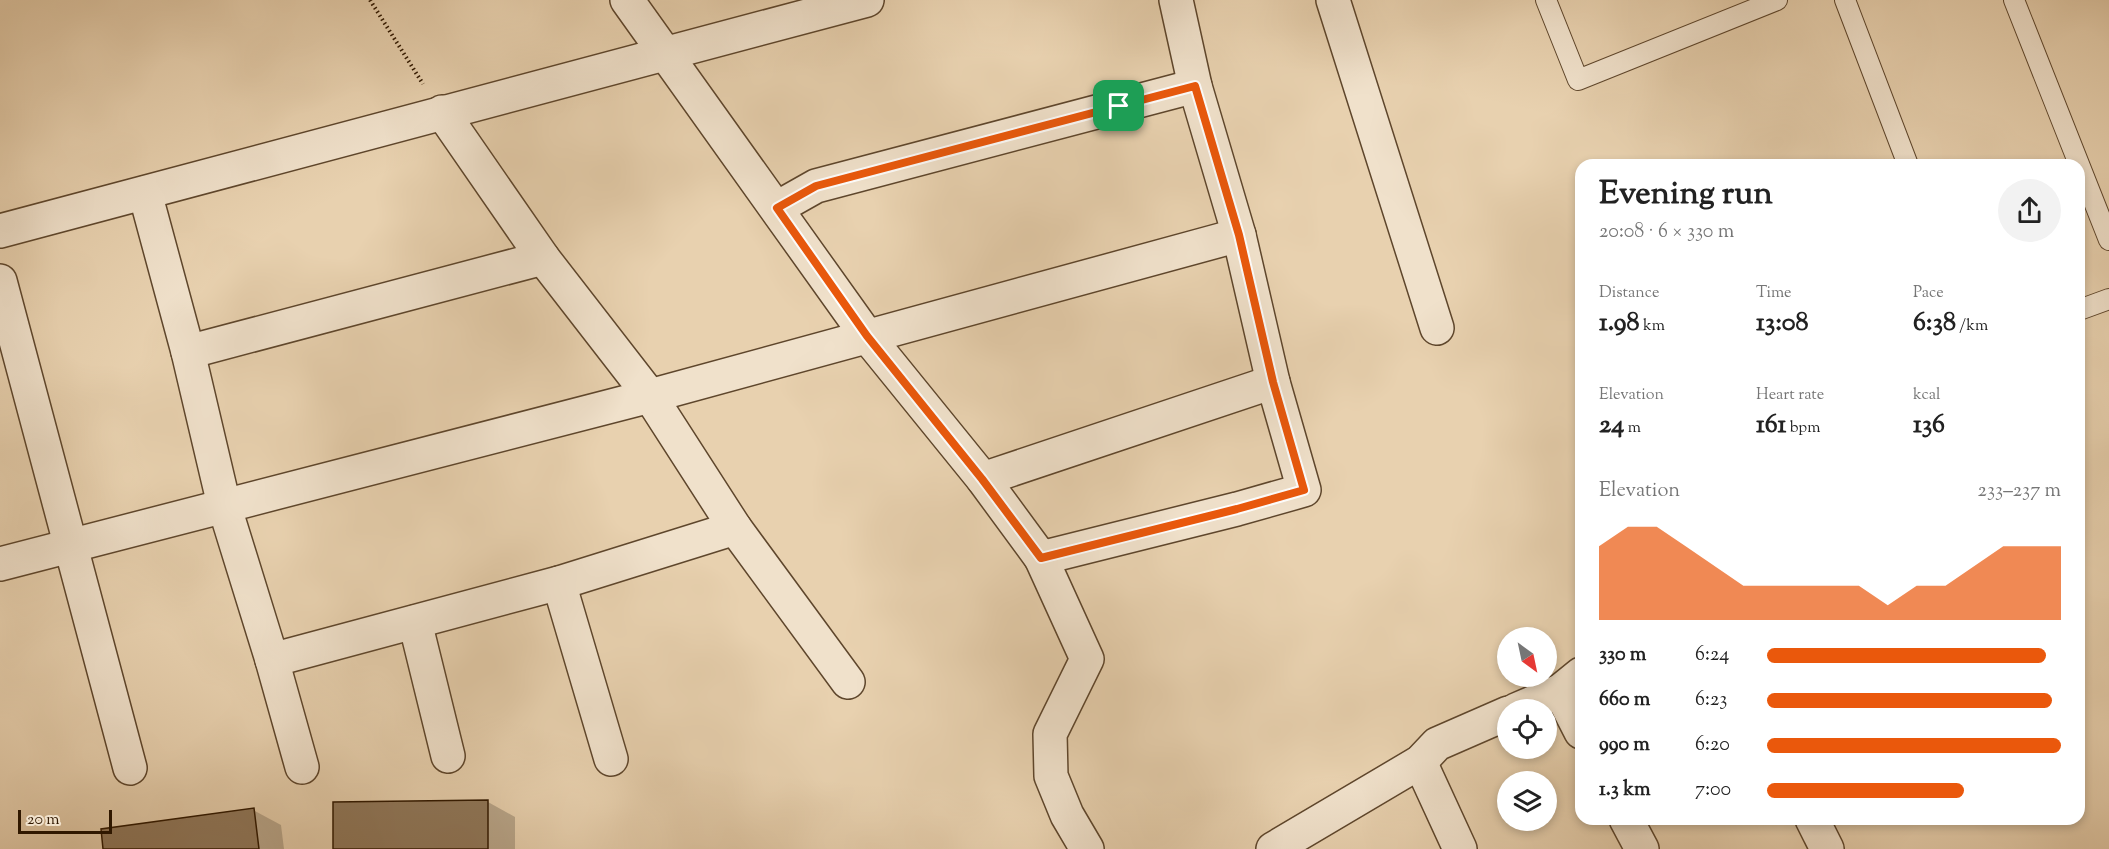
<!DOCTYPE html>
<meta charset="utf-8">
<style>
:root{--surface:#fff;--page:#f2f2f2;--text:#222;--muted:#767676;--accent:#ea580c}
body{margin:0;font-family:"Sorts Mill Goudy",serif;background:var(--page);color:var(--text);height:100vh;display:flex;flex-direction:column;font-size:22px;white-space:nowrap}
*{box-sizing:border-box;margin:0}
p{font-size:20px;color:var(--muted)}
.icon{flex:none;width:33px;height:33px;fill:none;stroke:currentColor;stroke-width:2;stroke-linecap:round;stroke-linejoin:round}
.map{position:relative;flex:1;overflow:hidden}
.panel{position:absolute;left:1575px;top:159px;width:510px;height:666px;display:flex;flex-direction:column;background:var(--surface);border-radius:18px;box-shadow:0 3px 9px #0003}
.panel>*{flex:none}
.needle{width:39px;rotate:147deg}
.buttons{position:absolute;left:1497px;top:627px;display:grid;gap:12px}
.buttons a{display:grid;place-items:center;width:60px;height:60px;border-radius:50%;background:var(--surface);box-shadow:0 3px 9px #0003;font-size:30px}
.scale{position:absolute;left:18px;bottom:15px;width:94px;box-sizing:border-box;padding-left:6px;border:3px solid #301800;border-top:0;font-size:16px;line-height:21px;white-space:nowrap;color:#301800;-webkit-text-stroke:4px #f0e1cb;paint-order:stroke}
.pin{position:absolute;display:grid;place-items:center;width:51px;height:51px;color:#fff;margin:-26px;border-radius:12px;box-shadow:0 3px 9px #0006}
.round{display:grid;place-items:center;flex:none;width:63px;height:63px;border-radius:32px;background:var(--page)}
.summary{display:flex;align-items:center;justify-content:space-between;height:102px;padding:0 24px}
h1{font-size:33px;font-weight:800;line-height:45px}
.metrics{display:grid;grid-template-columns:repeat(3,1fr);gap:9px;height:102px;padding:6px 24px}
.metrics div{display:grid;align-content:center}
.metrics b{font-size:26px;font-weight:800}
.metrics small{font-size:16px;font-weight:400}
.metrics p{font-size:16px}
.chart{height:168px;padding:12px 24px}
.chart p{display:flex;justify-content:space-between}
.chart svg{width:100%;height:108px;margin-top:6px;fill:var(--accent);opacity:.7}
ul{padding:0 24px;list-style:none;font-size:20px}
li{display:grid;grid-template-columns:96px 72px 1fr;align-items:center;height:45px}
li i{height:15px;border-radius:8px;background:var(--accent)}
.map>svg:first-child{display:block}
.shadow{fill:#0003}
.building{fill:#90785b;stroke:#301800;stroke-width:1.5}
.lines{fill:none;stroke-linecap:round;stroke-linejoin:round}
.lane-casing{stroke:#5e462c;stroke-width:22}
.street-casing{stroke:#5e462c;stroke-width:36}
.path{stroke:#301800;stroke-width:4;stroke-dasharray:1.5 3;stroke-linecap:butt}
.lane{stroke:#f0e1cb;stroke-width:20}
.street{stroke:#f0e1cb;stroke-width:33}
.route-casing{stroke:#fff;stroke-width:12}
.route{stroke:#ea580c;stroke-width:8}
</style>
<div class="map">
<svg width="2109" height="849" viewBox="0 0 2109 849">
<rect width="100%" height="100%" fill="#e8d1af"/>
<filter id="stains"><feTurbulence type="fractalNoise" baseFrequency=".00333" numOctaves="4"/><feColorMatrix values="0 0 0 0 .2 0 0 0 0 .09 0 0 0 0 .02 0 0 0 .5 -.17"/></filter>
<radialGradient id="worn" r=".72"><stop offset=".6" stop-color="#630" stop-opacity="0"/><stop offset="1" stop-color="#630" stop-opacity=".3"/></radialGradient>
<g class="shadow">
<path d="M488,802L515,817V849H335Z"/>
<path d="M253,810L281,825L284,849H105Z"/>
</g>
<g class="building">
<path d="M488,800V849H333V802Z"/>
<path d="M254,808L259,849H103L101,829Z"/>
</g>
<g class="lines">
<defs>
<g id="lane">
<path d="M1546,0L1578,80L1777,0"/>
<path d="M1845,0L1908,165"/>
<path d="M2014,0L2109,240"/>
<path d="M2079,310L2109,299"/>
</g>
<g id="street">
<path d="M627,0L867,336L983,479L1041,558L1237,509L1304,490L1273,382L1239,235L1195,86L1176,0"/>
<path d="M1333,0L1437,328"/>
<path d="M442,112L543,258L650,396L735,528L848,682"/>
<path d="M145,193L188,352L224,505L272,660L559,583L735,528"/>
<path d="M777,208L816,186L1195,86"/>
<path d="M0,231L867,0"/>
<path d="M0,281L130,768"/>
<path d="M188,352L543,258"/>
<path d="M983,479L1273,382"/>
<path d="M1041,558L1087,659L1050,734L1051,776L1067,815L1087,849"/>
<path d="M0,564L650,396L1239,235"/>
<path d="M559,583L611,759"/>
<path d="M415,622L448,756"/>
<path d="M272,660L302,767"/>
<path d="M1560,691L1581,732"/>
<path d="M1516,710L1560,691L1581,674"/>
<path d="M1420,762L1460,849"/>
<path d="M1626,819L1642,849"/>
<path d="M1812,819L1827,849"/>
<path d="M1273,849L1420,762L1437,744L1508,713"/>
</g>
</defs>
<use href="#lane" class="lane-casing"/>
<use href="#street" class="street-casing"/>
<path class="path" d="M370,0L423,84"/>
<use href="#lane" class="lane"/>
<use href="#street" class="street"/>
</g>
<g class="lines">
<defs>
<path id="route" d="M1195,86L1239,235L1273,382L1304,490L1237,509L1041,558L982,479L867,336L777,208L816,186Z"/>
</defs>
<use href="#route" class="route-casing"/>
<use href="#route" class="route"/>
</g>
<rect width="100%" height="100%" filter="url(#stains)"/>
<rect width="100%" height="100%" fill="url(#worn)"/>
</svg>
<div class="buttons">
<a><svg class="needle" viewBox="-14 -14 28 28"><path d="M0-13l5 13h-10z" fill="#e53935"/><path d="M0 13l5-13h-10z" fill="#767676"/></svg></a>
<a><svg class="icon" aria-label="locate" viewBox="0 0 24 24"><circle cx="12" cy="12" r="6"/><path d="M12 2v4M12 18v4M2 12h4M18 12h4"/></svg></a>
<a><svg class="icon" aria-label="layers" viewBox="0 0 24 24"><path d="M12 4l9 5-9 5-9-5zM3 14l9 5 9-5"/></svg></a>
</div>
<div class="scale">20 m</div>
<div class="pin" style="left:1119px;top:106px;background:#1e9e55"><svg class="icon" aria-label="arrive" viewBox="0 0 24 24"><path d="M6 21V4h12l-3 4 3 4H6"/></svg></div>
<section class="panel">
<div class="summary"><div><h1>Evening run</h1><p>20:08 · 6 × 330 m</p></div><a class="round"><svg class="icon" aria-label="share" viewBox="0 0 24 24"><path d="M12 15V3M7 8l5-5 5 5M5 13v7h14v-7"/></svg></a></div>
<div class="metrics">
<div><p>Distance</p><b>1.98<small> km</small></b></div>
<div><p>Time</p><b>13:08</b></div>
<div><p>Pace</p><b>6:38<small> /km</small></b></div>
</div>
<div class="metrics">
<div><p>Elevation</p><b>24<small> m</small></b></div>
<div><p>Heart rate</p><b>161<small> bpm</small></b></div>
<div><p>kcal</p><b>136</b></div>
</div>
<div class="chart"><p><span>Elevation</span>233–237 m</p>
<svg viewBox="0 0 160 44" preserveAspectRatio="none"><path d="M0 44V14L10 6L20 6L30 14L40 22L50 30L60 30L70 30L80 30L90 30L100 38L110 30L120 30L130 22L140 14L150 14L160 14V44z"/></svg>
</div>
<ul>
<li><b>330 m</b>6:24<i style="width:95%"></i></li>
<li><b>660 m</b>6:23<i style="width:97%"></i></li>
<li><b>990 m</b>6:20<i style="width:100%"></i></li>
<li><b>1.3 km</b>7:00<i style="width:67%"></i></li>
</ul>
</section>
</div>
